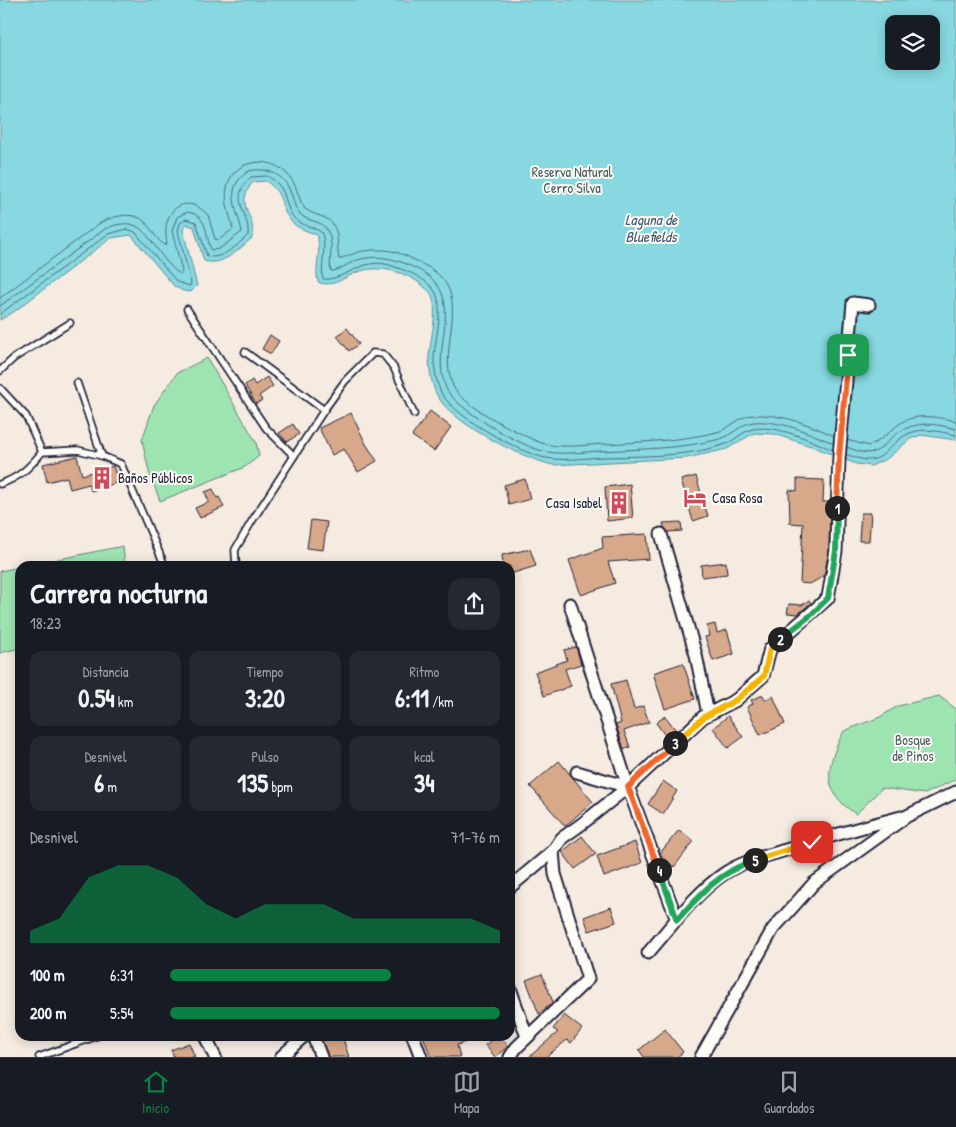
<!DOCTYPE html>
<html lang="es">
<meta charset="utf-8">
<style>
:root{--surface:#171b24;--page:#242831;--text:#f1f3f6;--muted:#9ea1a6;--line:#363941;--accent:#0b8043}
body{margin:0;font-family:"Patrick Hand",sans-serif;background:var(--page);color:var(--text);height:100vh;display:flex;flex-direction:column;font-size:19px;white-space:nowrap}
*{box-sizing:border-box;margin:0}
p{font-size:16px;color:var(--muted)}
.icon{flex:none;width:28px;height:28px;fill:none;stroke:currentColor;stroke-width:2;stroke-linecap:round;stroke-linejoin:round}
.map{position:relative;flex:1;overflow:hidden}
.drawer{position:absolute;left:15px;top:561px;width:500px;height:480px;display:flex;flex-direction:column;background:var(--surface);border-radius:15px;box-shadow:0 2px 12px #0003}
.drawer>*{flex:none}
.fabs{position:absolute;left:885px;top:15px;display:grid;gap:10px}
.fabs a{display:grid;place-items:center;width:55px;height:55px;border-radius:10px;background:var(--surface);box-shadow:0 2px 12px #0003;font-size:25px}
.pin{position:absolute;display:grid;place-items:center;width:42px;height:42px;color:#fff;margin:-21px;border-radius:10px;box-shadow:0 2px 8px #0006}
.km{position:absolute;width:25px;height:25px;margin:-12px;border-radius:50%;background:#222;color:#fff;font-size:14px;line-height:25px;text-align:center}
.round{display:grid;place-items:center;flex:none;width:52px;height:52px;border-radius:15px;background:var(--page)}
.headline{display:flex;align-items:center;justify-content:space-between;height:85px;padding:0 15px}
h1{font-size:28px;font-weight:700;line-height:38px}
.figures{display:grid;grid-template-columns:repeat(3,1fr);gap:8px;height:85px;padding:5px 15px}
.figures div{display:grid;align-content:center;border-radius:12px;background:var(--page);text-align:center}
.figures b{font-size:25px;font-weight:700}
.figures small{font-size:14px;font-weight:400}
.figures p{font-size:14px}
.chart{height:140px;padding:10px 15px}
.chart p{display:flex;justify-content:space-between}
.chart svg{width:100%;height:90px;margin-top:5px;fill:var(--accent);opacity:.7}
ul{padding:0 15px;list-style:none;font-size:16px}
li{display:grid;grid-template-columns:80px 60px 1fr;align-items:center;height:38px}
li i{height:12px;border-radius:6px;background:var(--accent)}
.menu{display:flex;justify-content:space-around;align-items:center;height:70px;border-top:1px solid var(--line);background:var(--surface);font-size:14px;color:var(--muted)}
.menu a{display:grid;justify-items:center;gap:2px}
.menu .selected{color:var(--accent)}
.map>svg:first-child{display:block}
.green{fill:#9ee4b1;stroke:#608376}
.water{fill:#87d8e0;stroke:#5f8f9e;fill-rule:evenodd}
.lines{fill:none;stroke-linecap:round;stroke-linejoin:round}
.shore{stroke:#4a6b7d;stroke-width:1}
.building{fill:#d7a889;stroke:#22223b}
.lane-casing{stroke:#22223b;stroke-width:9}
.street-casing{stroke:#22223b;stroke-width:15}
.lane{stroke:#fdfcf7;stroke-width:5.5}
.street{stroke:#fdfcf7;stroke-width:11}
.split-1-casing{stroke:#fff;stroke-width:10}
.split-2-casing{stroke:#fff;stroke-width:10}
.split-3-casing{stroke:#fff;stroke-width:10}
.split-4-casing{stroke:#fff;stroke-width:10}
.split-5-casing{stroke:#fff;stroke-width:10}
.split-6-casing{stroke:#fff;stroke-width:10}
.split-1{stroke:#f0652b;stroke-width:6}
.split-2{stroke:#22a559;stroke-width:6}
.split-3{stroke:#f5b400;stroke-width:6}
.split-4{stroke:#f0652b;stroke-width:6}
.split-5{stroke:#22a559;stroke-width:6}
.split-6{stroke:#f5b400;stroke-width:6}
.labels{text-anchor:middle;stroke-width:4;stroke-linejoin:round;paint-order:stroke}
.park-label{font-size:14px;fill:#475c5e;stroke:#fdfcf7}
.poi-label{font-size:14px;fill:#22223b;stroke:#fdfcf7;text-anchor:start}
.water-label{font-size:15px;font-style:italic;fill:#40596d;stroke:#fdfcf7}
</style>
<div class="map">
<svg width="956" height="1057" viewBox="0 0 956 1057">
<rect width="100%" height="100%" fill="#f5ebe1"/>
<filter id="ink" filterUnits="userSpaceOnUse"><feTurbulence type="fractalNoise" baseFrequency=".02" numOctaves="2"/><feDisplacementMap in="SourceGraphic" scale="10" xChannelSelector="R" yChannelSelector="G"/><feConvolveMatrix kernelMatrix="1 2 1 2 8 2 1 2 1" color-interpolation-filters="sRGB"/></filter>
<g filter="url(#ink)">
<g class="green">
<path d="M207,358L256,442L259,456L245,467L160,501L149,472L142,440L154,405L177,373Z"/>
<path d="M123,546L125,566H25Z"/>
<path d="M20,567V648L0,653V571Z"/>
<path d="M939,696L956,709V779L925,794L882,788L856,814C820,791 826,765 844,731L880,717L898,706Z"/>
</g>
<path class="water" d="M0,0H956V440L921,435L910,439L888,458L871,466L856,464L811,446L774,434L754,433L727,449L687,458L553,465C522,458 449,423 436,393C431,383 429,367 429,356C430,340 440,306 430,292C428,290 424,287 422,285C406,272 380,265 361,271C346,275 334,289 318,282C314,268 322,252 317,235C308,231 297,229 290,220C278,205 286,196 266,181L253,182C233,206 257,214 252,238C239,249 223,267 204,261L194,227L186,224L183,230L197,286L191,292L183,291L174,286L131,235L111,238L15,311L0,320ZM894,24H931V61H894Z"/>
<g class="lines">
<g class="shore">
<path d="M0,298L100,223C112,216 133,211 144,221C152,229 156,240 165,245L167,243C160,212 184,190 208,215L215,239L219,240L233,229C230,214 224,203 227,187C233,160 267,155 285,172C299,185 296,196 305,209C311,214 320,215 327,219C341,228 336,246 339,259C344,258 348,255 353,254C361,250 374,250 383,250C396,250 411,258 422,264C479,291 435,342 453,386C461,405 515,431 534,440C555,450 582,445 605,444C642,442 680,441 717,432C730,429 740,415 754,415C782,414 809,424 834,436"/>
<path d="M0,306L105,229C141,213 146,236 166,261C171,266 175,272 181,274L182,271L172,231L177,217L187,212C208,215 205,233 211,250L219,249L242,232C238,209 222,188 249,171C266,167 284,174 290,191C294,199 294,209 301,215C308,222 322,220 327,230C335,243 328,258 331,271C339,271 347,264 355,261C362,258 377,256 385,258C395,259 407,264 417,269C471,296 428,344 446,388C454,408 518,444 539,450C558,456 580,452 600,451C640,449 681,449 720,439C732,436 741,423 754,422C781,420 809,433 833,443"/>
<path d="M0,314L108,234L127,229L135,232L177,282L190,286L191,283L178,231L180,223L186,219L196,222L207,256C221,261 239,244 248,235C250,211 227,200 251,177L267,176C290,188 282,203 294,218C301,226 314,226 322,233C327,249 320,270 323,279C343,281 361,259 385,264C394,266 404,270 413,274C421,278 429,283 434,290C445,305 435,339 434,357C434,367 436,381 440,390C449,414 512,447 535,455C556,463 581,458 603,457C643,456 685,457 723,445C734,442 742,431 753,429C776,424 812,441 833,450"/>
<path d="M847,440L869,446C880,441 888,433 898,425C914,412 937,417 956,421"/>
<path d="M847,447C885,464 879,440 907,428C923,421 940,425 956,429"/>
<path d="M846,454C887,472 882,445 910,433C925,427 941,432 956,435"/>
</g>
</g>
<g class="building">
<path d="M347,328L359,344L349,351L337,336Z"/>
<path d="M270,335L279,341L271,354L262,349Z"/>
<path d="M267,377L273,386L259,396L262,400L256,404L245,385L252,380L255,385Z"/>
<path d="M430,411L451,427L434,451L412,436Z"/>
<path d="M351,413L366,444L377,461L358,472L344,449L332,455L319,428Z"/>
<path d="M293,424L299,434L287,442L279,433Z"/>
<path d="M77,456L82,475L113,466L119,482L91,491L89,484L70,489L67,477L47,482L43,464Z"/>
<path d="M696,476L708,516L693,521L681,480Z"/>
<path d="M525,479L530,499L509,505L504,485Z"/>
<path d="M797,479L824,480L823,502H830L829,550L824,576L810,584L800,583L803,524L790,523L789,490L797,491Z"/>
<path d="M630,484L633,518L607,521L605,487Z"/>
<path d="M213,489L217,498L219,497L224,507L200,518L195,508L209,502L205,492Z"/>
<path d="M861,513H871L869,541H859Z"/>
<path d="M311,520L327,522L323,550L307,548Z"/>
<path d="M681,522L682,531L668,532L664,527L663,523Z"/>
<path d="M647,534L649,559L608,562L615,583L581,595L569,560L603,548L602,537Z"/>
<path d="M530,549L536,566L510,574V566H503L502,555Z"/>
<path d="M726,562L727,574L702,577L701,565Z"/>
<path d="M809,600L811,603L798,614L787,613L789,604L802,605Z"/>
<path d="M715,624L717,633L727,630L734,654L713,661L705,637L709,636L707,626Z"/>
<path d="M576,647L581,664L565,669L571,686L544,696L535,672L567,660L564,650Z"/>
<path d="M683,663L695,699L665,709L653,673Z"/>
<path d="M626,680L634,709L643,706L649,722L624,731L630,747L624,749L616,725L621,723L611,684Z"/>
<path d="M763,695L765,700L773,696L785,724L760,735L747,707L753,704L751,700Z"/>
<path d="M665,716L676,730L667,738L656,723Z"/>
<path d="M728,716L743,737L728,748L713,728Z"/>
<path d="M559,761L593,802L565,826L530,786Z"/>
<path d="M663,781L677,791L663,814L648,804Z"/>
<path d="M679,830L694,841L674,867L662,857L660,853Z"/>
<path d="M582,836L596,854L575,869L562,852Z"/>
<path d="M635,842L642,863L604,877L597,856Z"/>
<path d="M611,907L616,922L589,931L584,917Z"/>
<path d="M542,974L553,1002L539,1014L526,980Z"/>
<path d="M564,1015L582,1029L571,1043L567,1040L546,1057H529L558,1032L553,1029Z"/>
<path d="M665,1029L683,1052L677,1057H644L639,1050Z"/>
<path d="M331,1036H342L349,1057H328L322,1040Z"/>
<path d="M423,1036H477V1038L457,1045L460,1057H431Z"/>
<path d="M496,1036H500L508,1046L495,1057L485,1045Z"/>
<path d="M189,1043L195,1057H174L171,1050Z"/>
</g>
<g class="lines">
<defs>
<g id="lane">
<path d="M187,309L266,428L294,456"/>
<path d="M245,352L324,410L345,381L373,353L383,354L394,368L414,414"/>
<path d="M0,371L14,358L70,323"/>
<path d="M0,388L26,416L42,452C30,467 19,478 0,484"/>
<path d="M42,452L78,450L102,456L77,383"/>
<path d="M102,456L121,464L165,566"/>
<path d="M236,566L235,550L252,521L324,410"/>
<path d="M39,1057L97,1036"/>
</g>
<g id="street">
<path d="M661,534L696,655L708,714"/>
<path d="M570,604L628,787L677,920"/>
<path d="M577,772L628,787"/>
<path d="M510,887L553,851"/>
<path d="M648,953C672,926 695,893 725,873C743,861 766,856 786,850C824,838 862,827 901,817"/>
<path d="M510,988L527,1037"/>
<path d="M205,1036L215,1057"/>
<path d="M313,1036L321,1057"/>
<path d="M413,1036L421,1057"/>
<path d="M281,1057L304,1036"/>
<path d="M510,1057L516,1048L588,979L555,874L553,851L562,838L583,823L628,787L703,717L736,700L763,676L770,649L828,598L836,551L839,457L853,303L869,305"/>
<path d="M701,1057L773,929L814,883L907,816L956,792"/>
</g>
</defs>
<use href="#lane" class="lane-casing"/>
<use href="#street" class="street-casing"/>
<use href="#lane" class="lane"/>
<use href="#street" class="street"/>
</g>
</g>
<g class="lines" filter="url(#ink)">
<defs>
<path id="split-1" d="M837,508L839,457L848,355"/>
<path id="split-2" d="M780,639L811,615L828,598L836,551L837,508"/>
<path id="split-3" d="M675,743L704,717L736,700L764,676L770,649L780,639"/>
<path id="split-4" d="M659,870L628,787L675,743"/>
<path id="split-5" d="M659,870L677,920C700,894 721,871 755,860"/>
<path id="split-6" d="M755,860L812,842"/>
</defs>
<use href="#split-1" class="split-1-casing"/>
<use href="#split-2" class="split-2-casing"/>
<use href="#split-3" class="split-3-casing"/>
<use href="#split-4" class="split-4-casing"/>
<use href="#split-5" class="split-5-casing"/>
<use href="#split-6" class="split-6-casing"/>
<use href="#split-1" class="split-1"/>
<use href="#split-2" class="split-2"/>
<use href="#split-3" class="split-3"/>
<use href="#split-4" class="split-4"/>
<use href="#split-5" class="split-5"/>
<use href="#split-6" class="split-6"/>
</g>
<defs>
<symbol id="building-bare" viewBox="-9 -9 18 18"><path d="M-4-6H4V6H1V3H-1V6H-4ZM-2.5-4.3h1.7v1.8h-1.7ZM.8-4.3h1.7v1.8H.8ZM-2.5-1h1.7V.8h-1.7ZM.8-1h1.7V.8H.8Z" fill="#d1495b" stroke="#fdfcf7" stroke-width="2.5" paint-order="stroke"/></symbol>
<symbol id="hotel-bare" viewBox="-9 -9 18 18"><path d="M-6-4.5h1.5V1H6V5H4.5V3h-9V5H-6ZM-4 0a1.8 1.8 0 1 1 3.6 0ZM.5 0V-2.5h3Q6-2.5 6 0Z" fill="#d1495b" stroke="#fdfcf7" stroke-width="2.5" paint-order="stroke"/></symbol>
</defs>
<g fill-rule="evenodd">
<use href="#building-bare" x="86" y="462" width="32" height="32"/>
<use href="#hotel-bare" x="679" y="482" width="32" height="32"/>
<use href="#building-bare" x="603" y="487" width="32" height="32"/>
</g>
<g class="labels">
<g class="park-label">
<text x="572" y="177">Reserva Natural<tspan x="572" dy="16">Cerro Silva</tspan></text>
<text x="913" y="745">Bosque<tspan x="913" dy="16">de Pinos</tspan></text>
</g>
<g class="poi-label">
<text x="118" y="483">Baños Públicos</text>
<text x="712" y="503">Casa Rosa</text>
<text x="602" y="508" text-anchor="end">Casa Isabel</text>
</g>
<g class="water-label">
<text x="651" y="225">Laguna de<tspan x="651" dy="17">Bluefields</tspan></text>
</g>
</g>
</svg>
<div class="fabs">
<a><svg class="icon" aria-label="layers" viewBox="0 0 24 24"><path d="M12 4l9 5-9 5-9-5zM3 14l9 5 9-5"/></svg></a>
</div>
<div class="pin" style="left:848px;top:355px;background:#1e9e55"><svg class="icon" aria-label="arrive" viewBox="0 0 24 24"><path d="M6 21V4h12l-3 4 3 4H6"/></svg></div>
<div class="pin" style="left:812px;top:842px;background:#d93025"><svg class="icon" aria-label="check" viewBox="0 0 24 24"><path d="M5 12l5 5 9-10"/></svg></div>
<b class="km" style="left:837px;top:508px">1</b>
<b class="km" style="left:780px;top:639px">2</b>
<b class="km" style="left:675px;top:743px">3</b>
<b class="km" style="left:659px;top:870px">4</b>
<b class="km" style="left:755px;top:860px">5</b>
<section class="drawer">
<div class="headline"><div><h1>Carrera nocturna</h1><p>18:23</p></div><a class="round"><svg class="icon" aria-label="share" viewBox="0 0 24 24"><path d="M12 15V3M7 8l5-5 5 5M5 13v7h14v-7"/></svg></a></div>
<div class="figures">
<div><p>Distancia</p><b>0.54<small> km</small></b></div>
<div><p>Tiempo</p><b>3:20</b></div>
<div><p>Ritmo</p><b>6:11<small> /km</small></b></div>
</div>
<div class="figures">
<div><p>Desnivel</p><b>6<small> m</small></b></div>
<div><p>Pulso</p><b>135<small> bpm</small></b></div>
<div><p>kcal</p><b>34</b></div>
</div>
<div class="chart"><p><span>Desnivel</span>71–76 m</p>
<svg viewBox="0 0 160 44" preserveAspectRatio="none"><path d="M0 44V38L10 32L20 12L30 6L40 6L50 12L60 25L70 32L80 25L90 25L100 25L110 32L120 32L130 32L140 32L150 32L160 38V44z"/></svg>
</div>
<ul>
<li><b>100 m</b>6:31<i style="width:67%"></i></li>
<li><b>200 m</b>5:54<i style="width:100%"></i></li>
</ul>
</section>
</div>
<nav class="menu">
<a class="selected"><svg class="icon" aria-label="home" viewBox="0 0 24 24"><path d="M3 11l9-7 9 7M6 9v11h12V9"/></svg>Inicio</a>
<a><svg class="icon" aria-label="map" viewBox="0 0 24 24"><path d="M3 6l6-2 6 2 6-2v14l-6 2-6-2-6 2zM9 4v14M15 6v14"/></svg>Mapa</a>
<a><svg class="icon" aria-label="saved" viewBox="0 0 24 24"><path d="M7 4h10v16l-5-4-5 4z"/></svg>Guardados</a>
</nav>
